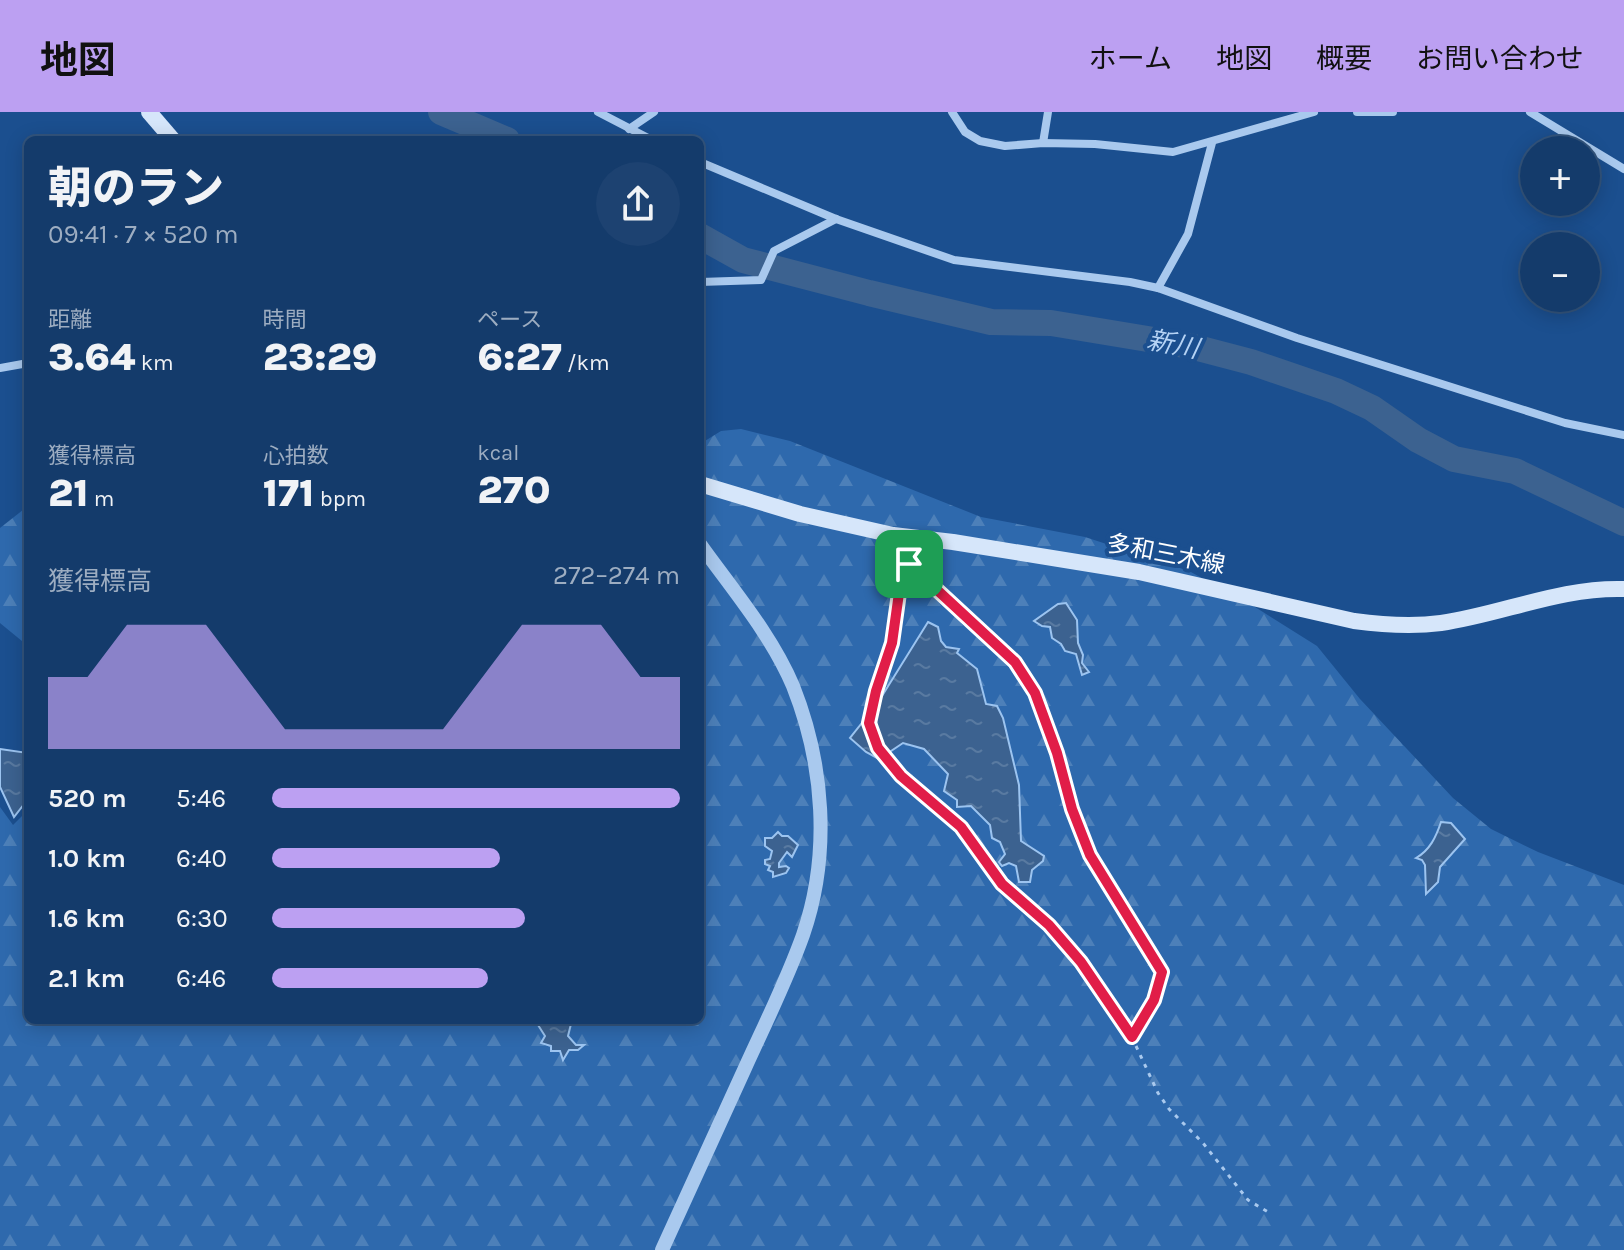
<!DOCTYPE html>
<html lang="ja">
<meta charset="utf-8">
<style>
:root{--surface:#143b6b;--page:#1d4271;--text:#f1f3f6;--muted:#9dadc1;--line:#33557e;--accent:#bca0f2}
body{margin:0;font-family:Karla,"Noto Sans JP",sans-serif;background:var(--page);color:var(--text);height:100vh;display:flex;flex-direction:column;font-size:30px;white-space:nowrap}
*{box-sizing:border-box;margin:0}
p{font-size:26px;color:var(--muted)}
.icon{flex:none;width:44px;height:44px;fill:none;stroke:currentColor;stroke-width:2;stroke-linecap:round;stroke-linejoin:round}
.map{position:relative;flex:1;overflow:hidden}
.panel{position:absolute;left:24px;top:24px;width:680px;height:888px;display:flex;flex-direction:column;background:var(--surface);border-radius:12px;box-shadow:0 4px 20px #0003,0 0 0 2px var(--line)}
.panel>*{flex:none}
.buttons{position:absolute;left:1520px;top:24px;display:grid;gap:16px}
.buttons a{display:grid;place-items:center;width:80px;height:80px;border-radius:50%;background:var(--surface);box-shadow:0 4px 20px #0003,0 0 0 2px var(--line);font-size:40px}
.pin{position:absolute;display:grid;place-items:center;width:68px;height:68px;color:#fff;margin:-34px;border-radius:16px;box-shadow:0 4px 12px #0006}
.round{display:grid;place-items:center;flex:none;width:84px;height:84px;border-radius:42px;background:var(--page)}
.headline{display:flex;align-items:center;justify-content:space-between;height:136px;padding:0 24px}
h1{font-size:44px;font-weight:800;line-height:60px}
.metrics{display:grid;grid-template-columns:repeat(3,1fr);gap:12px;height:136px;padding:8px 24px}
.metrics div{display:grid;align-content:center}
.metrics b{font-size:40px;font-weight:800}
.metrics small{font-size:22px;font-weight:400}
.metrics p{font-size:22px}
.chart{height:224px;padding:16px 24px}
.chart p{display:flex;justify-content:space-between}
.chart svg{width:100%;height:144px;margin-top:8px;fill:var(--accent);opacity:.7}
ul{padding:0 24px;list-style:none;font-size:26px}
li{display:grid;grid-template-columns:128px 96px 1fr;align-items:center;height:60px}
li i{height:20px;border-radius:10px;background:var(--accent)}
header{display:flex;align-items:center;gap:48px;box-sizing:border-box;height:112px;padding:0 40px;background:var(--accent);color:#111}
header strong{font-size:38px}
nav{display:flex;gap:44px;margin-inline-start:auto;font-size:28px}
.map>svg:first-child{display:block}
.forest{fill:url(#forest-firs)}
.water{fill:url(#water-ripples);stroke:#9cc4f0;stroke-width:2}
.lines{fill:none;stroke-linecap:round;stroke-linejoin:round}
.river{stroke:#3c6290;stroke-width:26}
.path{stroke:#a9c9ee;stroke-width:3;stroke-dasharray:4 6;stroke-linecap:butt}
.minor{stroke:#a9c9ee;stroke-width:8}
.tertiary{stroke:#a9c9ee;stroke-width:14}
.secondary{stroke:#d6e6fa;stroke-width:16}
.route-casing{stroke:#fff;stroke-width:16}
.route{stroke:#e11d48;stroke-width:10}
.labels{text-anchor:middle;stroke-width:8;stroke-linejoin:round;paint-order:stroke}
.street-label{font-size:24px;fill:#fff;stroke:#1b4f8f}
.water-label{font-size:26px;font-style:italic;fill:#b5d3f5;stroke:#1b4f8f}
</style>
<header>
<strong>地図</strong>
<nav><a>ホーム</a><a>地図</a><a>概要</a><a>お問い合わせ</a></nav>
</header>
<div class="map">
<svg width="1624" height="1138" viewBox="0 0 1624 1138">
<defs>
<pattern id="forest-firs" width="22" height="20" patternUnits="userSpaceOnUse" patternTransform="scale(2)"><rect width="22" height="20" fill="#2e69ad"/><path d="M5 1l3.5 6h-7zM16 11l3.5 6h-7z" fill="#4d80b9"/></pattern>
<pattern id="water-ripples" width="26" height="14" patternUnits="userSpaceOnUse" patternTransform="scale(2)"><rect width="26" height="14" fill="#3c6290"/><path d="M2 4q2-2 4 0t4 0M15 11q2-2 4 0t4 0" fill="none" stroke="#597aa1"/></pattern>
</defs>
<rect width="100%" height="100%" fill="#1b4f8f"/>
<g class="forest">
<path d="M741,317L790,329L981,405L1085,425L1189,459L1255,495L1317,534L1360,587L1453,686L1491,717L1538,740L1624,773V1138H0V695L13,713L28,698V908H700V332L721,319Z"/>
<path d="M28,394V534L0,511V416Z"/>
</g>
<g class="water">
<path d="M1066,491L1077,508L1078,531L1083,543L1082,551L1089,560L1082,563L1076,542L1065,539L1061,532L1052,526L1050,515L1042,514L1034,509L1058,492Z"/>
<path d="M928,510L938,515L941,529L946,535L959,537L957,541L977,557L986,592L997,594L1003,606L1019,673L1021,729L1044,744L1043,749L1032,758L1030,770H1019L1016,754L1009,751L1002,754L999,750L1005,742L1000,730L992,726L990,713L971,694L957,695V688L944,679L948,662L924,637L903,631L879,647L866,640L850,626L877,592Z"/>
<path d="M0,637L28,641V687L14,705L0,675Z"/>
<path d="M1441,710L1451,711L1465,727L1440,755L1438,770L1426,782L1425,753L1422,748L1416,746C1430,738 1436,725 1441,710Z"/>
<path d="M778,720L782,724H788L798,733L792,745L787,740L779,751V755L786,754L789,756L786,761L773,765V760L768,758L770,754L765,752V748L770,747L772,739L765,734V726H772Z"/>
<path d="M528,908H572L568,924L576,933H584L578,938H569L563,948L560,939H551V934L541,931L545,924L538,913Z"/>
</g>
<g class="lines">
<g class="river">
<path d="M441,0L507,28"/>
<path d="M700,124L743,148L869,181L991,210L1051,211L1190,234L1251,250L1336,279L1372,296L1418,328L1454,347L1515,359L1624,411"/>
</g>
<g class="path">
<path d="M905,463L900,474L892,531L876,579L869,611L878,636L901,664L961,715L1002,772L1049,813L1081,850L1126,917"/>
<path d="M1136,934L1158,981L1169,997L1203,1031L1248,1088L1268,1100"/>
</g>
<g class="minor">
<path d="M598,0L652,28"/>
<path d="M952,0L965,20L980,29L1005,34L1043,31L1095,32L1173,40L1314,0"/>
<path d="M1357,0H1393"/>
<path d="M1530,0L1624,57"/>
<path d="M629,17L654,0"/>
<path d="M1043,31L1048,0"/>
<path d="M700,50L836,107L954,148L1130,170L1158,176L1297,226L1565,311L1624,323"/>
<path d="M700,170L761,168L774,139L836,107"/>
<path d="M1158,176L1188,122L1212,31"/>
<path d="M0,256L28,251"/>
<path d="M893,423L909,452L1015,550L1035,581L1057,641L1072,697L1090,743L1162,860L1154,888L1132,925"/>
</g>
<path class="tertiary" d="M662,1138C690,1077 717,1017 745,956C765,912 787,868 803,823C831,742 824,652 793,574C771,522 732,477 700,432"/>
<g class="secondary">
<path d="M149,0L173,28"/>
<path d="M700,372L800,402L893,423L953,430L1139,460L1354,509C1384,513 1411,515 1441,511C1503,502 1560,475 1624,477"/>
</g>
</g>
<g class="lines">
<defs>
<path id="route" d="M909,452L1015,550L1035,581L1057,641L1072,697L1090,743L1162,860L1154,888L1132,925L1081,850L1049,813L1002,772L961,715L901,664L878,636L869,611L876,579L892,531L900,474Z"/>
</defs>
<use href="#route" class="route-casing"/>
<use href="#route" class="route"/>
</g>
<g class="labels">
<g class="street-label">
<text transform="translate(1166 442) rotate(11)" y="8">多和三木線</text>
</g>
<g class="water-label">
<text transform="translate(1173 232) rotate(11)" y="9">新川</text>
</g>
</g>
</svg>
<div class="buttons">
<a>+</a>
<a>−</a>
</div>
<div class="pin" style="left:909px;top:452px;background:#1e9e55"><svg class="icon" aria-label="arrive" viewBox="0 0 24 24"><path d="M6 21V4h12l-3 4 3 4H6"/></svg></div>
<section class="panel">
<div class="headline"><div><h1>朝のラン</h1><p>09:41 · 7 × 520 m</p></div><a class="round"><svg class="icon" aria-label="share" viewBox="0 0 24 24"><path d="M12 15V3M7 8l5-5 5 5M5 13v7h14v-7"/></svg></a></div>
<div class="metrics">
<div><p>距離</p><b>3.64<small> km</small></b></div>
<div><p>時間</p><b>23:29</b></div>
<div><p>ペース</p><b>6:27<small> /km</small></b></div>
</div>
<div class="metrics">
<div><p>獲得標高</p><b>21<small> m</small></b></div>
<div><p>心拍数</p><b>171<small> bpm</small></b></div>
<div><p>kcal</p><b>270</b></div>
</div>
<div class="chart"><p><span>獲得標高</span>272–274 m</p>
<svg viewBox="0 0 160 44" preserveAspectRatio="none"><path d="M0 44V22L10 22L20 6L30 6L40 6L50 22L60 38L70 38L80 38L90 38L100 38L110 22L120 6L130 6L140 6L150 22L160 22V44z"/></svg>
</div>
<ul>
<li><b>520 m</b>5:46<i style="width:100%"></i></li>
<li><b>1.0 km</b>6:40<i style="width:56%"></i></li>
<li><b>1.6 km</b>6:30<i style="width:62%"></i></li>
<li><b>2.1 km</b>6:46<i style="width:53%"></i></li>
</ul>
</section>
</div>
